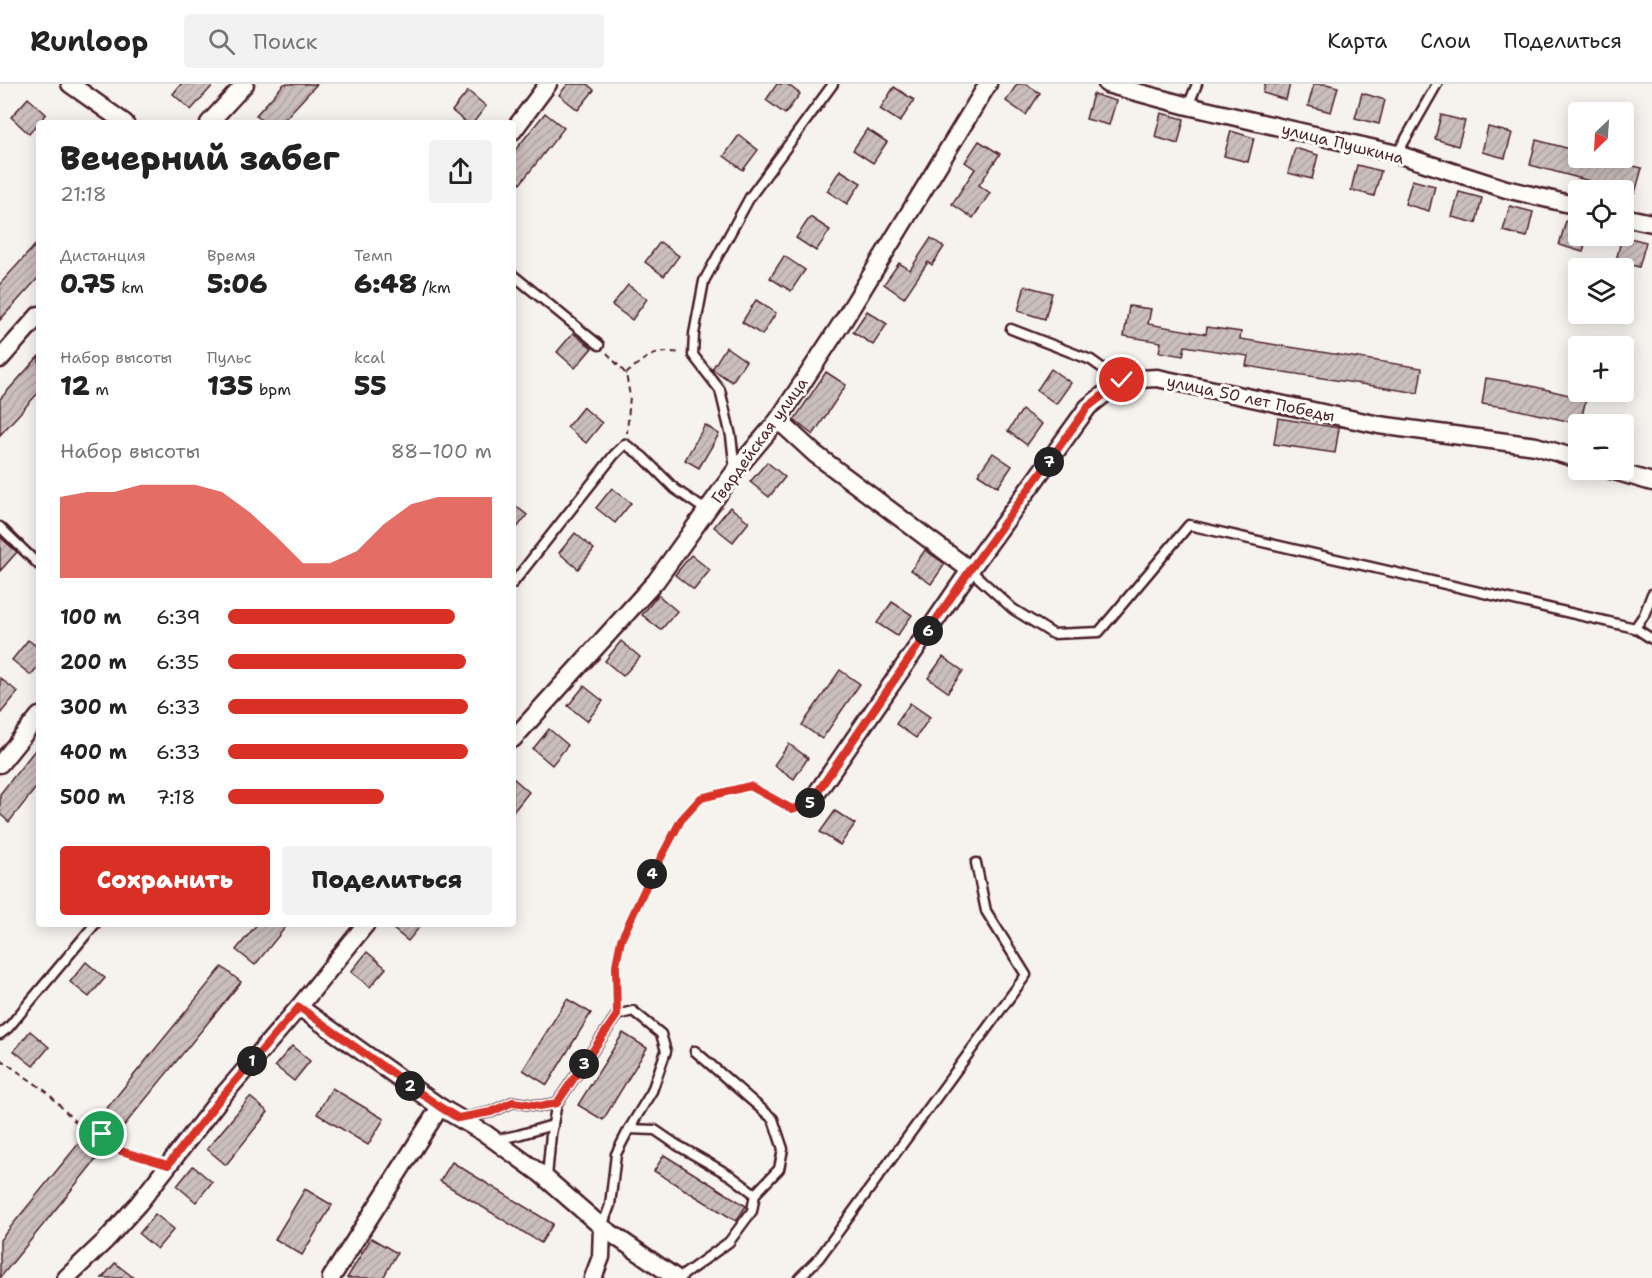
<!DOCTYPE html>
<html lang="ru">
<meta charset="utf-8">
<style>
:root{--surface:#fff;--page:#f2f2f2;--text:#222;--muted:#767676;--line:#e0e0e0;--accent:#d93025}
body{margin:0;font-family:"Shantell Sans",sans-serif;background:var(--page);color:var(--text);height:100vh;display:flex;flex-direction:column;font-size:22px;white-space:nowrap}
*{box-sizing:border-box;margin:0}
p{font-size:20px;color:var(--muted)}
.icon{flex:none;width:33px;height:33px;fill:none;stroke:currentColor;stroke-width:2;stroke-linecap:round;stroke-linejoin:round}
.map{position:relative;flex:1;overflow:hidden}
.side{position:absolute;left:36px;top:36px;width:480px;height:807px;display:flex;flex-direction:column;background:var(--surface);border-radius:6px;box-shadow:0 3px 15px #0003}
.side>*{flex:none}
.needle{width:39px;rotate:205deg}
.tools{position:absolute;left:1568px;top:18px;display:grid;gap:12px}
.tools a{display:grid;place-items:center;width:66px;height:66px;border-radius:6px;background:var(--surface);box-shadow:0 3px 15px #0003;font-size:30px}
.pin{position:absolute;display:grid;place-items:center;width:51px;height:51px;color:#fff;margin:-26px;border:3px solid #fff;border-radius:50%;box-shadow:0 2px 6px #0007}
.km{position:absolute;width:30px;height:30px;margin:-15px;border-radius:50%;background:#222;color:#fff;font-size:16px;line-height:30px;text-align:center}
.round{display:grid;place-items:center;flex:none;width:63px;height:63px;border-radius:6px;background:var(--page)}
.overview{display:flex;align-items:center;justify-content:space-between;height:102px;padding:0 24px}
h1{font-size:33px;font-weight:800;line-height:45px}
.stats{display:grid;grid-template-columns:repeat(3,1fr);gap:9px;height:102px;padding:6px 24px}
.stats div{display:grid;align-content:center}
.stats b{font-size:26px;font-weight:800}
.stats small{font-size:16px;font-weight:400}
.stats p{font-size:16px}
.chart{height:168px;padding:12px 24px}
.chart p{display:flex;justify-content:space-between}
.chart svg{width:100%;height:108px;margin-top:6px;fill:var(--accent);opacity:.7}
.button{display:flex;gap:12px;margin-top:auto;padding:12px 24px}
.button a{flex:1;height:69px;border-radius:6px;background:var(--accent);color:#fff;font-size:24px;font-weight:800;line-height:69px;text-align:center}
.button a+a{background:var(--page);color:var(--text)}
ul{padding:0 24px;list-style:none;font-size:20px}
li{display:grid;grid-template-columns:96px 72px 1fr;align-items:center;height:45px}
li i{height:15px;border-radius:8px;background:var(--accent)}
header{display:flex;align-items:center;gap:36px;box-sizing:border-box;height:84px;padding:0 30px;background:var(--surface);border-bottom:2px solid var(--line)}
header strong{font-size:28px}
nav{display:flex;gap:33px;margin-inline-start:auto;font-size:21px}
.search{width:420px;height:54px;background:var(--page);display:flex;align-items:center;gap:15px;box-sizing:border-box;padding:0 21px;border-radius:6px;color:var(--muted);font-size:22px}
.map>svg:first-child{display:block}
.building{fill:url(#building-hatch);stroke:#4a1f2b;stroke-width:1.5}
.lines{fill:none;stroke-linecap:round;stroke-linejoin:round}
.service-casing{stroke:#4a1f2b;stroke-width:13}
.minor-casing{stroke:#4a1f2b;stroke-width:21}
.path{stroke:#4a1f2b;stroke-width:2;stroke-dasharray:6 4.5;stroke-linecap:butt}
.service{stroke:#fdfcf7;stroke-width:8}
.minor{stroke:#fdfcf7;stroke-width:16}
.route-casing{stroke:#fff;stroke-width:12}
.route{stroke:#d93025;stroke-width:8}
.labels{text-anchor:middle;stroke-width:6;stroke-linejoin:round;paint-order:stroke}
.street-label{font-size:16px;fill:#4a1f2b;stroke:#fdfcf7}
</style>
<header>
<strong>Runloop</strong>
<div class="search"><svg class="icon" aria-label="search" viewBox="0 0 24 24"><circle cx="10" cy="10" r="6"/><path d="M15 15l6 6"/></svg>Поиск</div>
<nav><a>Карта</a><a>Слои</a><a>Поделиться</a></nav>
</header>
<div class="map">
<svg width="1652" height="1194" viewBox="0 0 1652 1194">
<defs>
<pattern id="building-hatch" width="6" height="6" patternUnits="userSpaceOnUse" patternTransform="scale(1.5)"><rect width="6" height="6" fill="#cbbfbe"/><path d="M-1 1l2-2M0 6l6-6M5 7l2-2" fill="none" stroke="#b0a4a3"/></pattern>
</defs>
<rect width="100%" height="100%" fill="#f6f3ef"/>
<filter id="ink" filterUnits="userSpaceOnUse"><feTurbulence type="fractalNoise" baseFrequency=".0167" numOctaves="2"/><feDisplacementMap in="SourceGraphic" scale="12" xChannelSelector="R" yChannelSelector="G"/><feConvolveMatrix kernelMatrix="1 2 1 2 8 2 1 2 1" color-interpolation-filters="sRGB"/></filter>
<g filter="url(#ink)">
<g class="building">
<path d="M181,0H214L191,26L173,10Z"/>
<path d="M284,0H317L281,39H264L256,31Z"/>
<path d="M568,0H587L594,6L578,26L559,11Z"/>
<path d="M777,0H787L800,10L785,30L766,16Z"/>
<path d="M1017,0H1026L1040,9L1026,31L1006,17Z"/>
<path d="M1265,0H1290L1286,16L1263,9Z"/>
<path d="M1314,0H1326L1338,3L1331,28L1308,22Z"/>
<path d="M894,3L914,16L900,38L880,25Z"/>
<path d="M468,7L486,22L473,39H467L452,27Z"/>
<path d="M1362,9L1385,16L1379,40L1355,34Z"/>
<path d="M1093,10L1116,17L1109,41L1086,35Z"/>
<path d="M28,14L46,30L29,50L11,33Z"/>
<path d="M545,29L564,44L520,100L513,94V69Z"/>
<path d="M1161,29L1184,35L1178,60L1155,53Z"/>
<path d="M1441,31L1465,37L1458,62L1435,55Z"/>
<path d="M1488,43L1512,49L1505,74L1482,68Z"/>
<path d="M867,45L887,58L873,79L853,66Z"/>
<path d="M1231,47L1254,54L1248,78L1224,72Z"/>
<path d="M739,51L758,66L743,86L724,72Z"/>
<path d="M1536,56L1578,67V74H1601L1642,84L1635,109L1530,81Z"/>
<path d="M979,57L1000,70L979,101L990,109L973,134L952,120L975,85L965,78Z"/>
<path d="M1295,64L1318,71L1312,95L1288,89Z"/>
<path d="M1357,81L1381,87L1374,112L1351,106Z"/>
<path d="M840,86L861,99L847,120L827,107Z"/>
<path d="M1412,96L1435,102L1429,127L1405,120Z"/>
<path d="M1459,108L1482,114L1476,139L1452,133Z"/>
<path d="M1510,122L1533,128L1527,153L1503,147Z"/>
<path d="M810,133L830,146L816,167L796,154Z"/>
<path d="M1566,137L1578,140V152H1587L1583,168L1559,161Z"/>
<path d="M1622,152L1646,158L1639,183L1616,177Z"/>
<path d="M931,154L944,163L932,181L928,178L904,214L884,200L899,179L910,186Z"/>
<path d="M39,157V193L0,236V200Z"/>
<path d="M660,158L679,172L664,192L645,178Z"/>
<path d="M784,172L805,186L791,207L770,194Z"/>
<path d="M628,201L647,215L632,236L612,221Z"/>
<path d="M1025,202L1052,209L1045,235L1018,227Z"/>
<path d="M756,216L776,229L762,251L742,238Z"/>
<path d="M1129,222L1151,225L1148,240L1206,250L1207,243L1241,248L1240,255L1422,284L1418,309L1246,282L1248,272L1185,262L1183,272L1159,268L1161,258L1124,252Z"/>
<path d="M867,227L887,240L873,261L853,248Z"/>
<path d="M573,249L592,264L575,284L557,268Z"/>
<path d="M726,263L746,277L732,298L712,285Z"/>
<path d="M39,272V308L0,351V315Z"/>
<path d="M1051,285L1071,299L1056,320L1037,306Z"/>
<path d="M826,288L846,301L813,351L794,336Z"/>
<path d="M1486,294L1523,300L1586,315L1580,340L1506,323L1482,320Z"/>
<path d="M583,323L602,339L586,359L567,343Z"/>
<path d="M1022,326L1042,340L1027,361L1008,347Z"/>
<path d="M1278,334L1339,344L1335,369L1274,360Z"/>
<path d="M705,341L719,350L699,384L685,376Z"/>
<path d="M993,369L1012,382L998,403L978,390Z"/>
<path d="M767,378L785,393L769,413L750,398Z"/>
<path d="M612,404L631,419L615,439L596,424Z"/>
<path d="M513,420L527,431L513,449Z"/>
<path d="M730,423L749,438L733,458L714,443Z"/>
<path d="M575,449L594,465L578,485L559,469Z"/>
<path d="M0,453L17,468L0,487Z"/>
<path d="M925,466L945,480L931,500L911,486Z"/>
<path d="M691,471L710,486L694,506L675,491Z"/>
<path d="M658,511L677,527L661,546L642,531Z"/>
<path d="M892,518L912,531L897,552L877,539Z"/>
<path d="M28,556L39,564V581L31,591L12,576Z"/>
<path d="M621,557L640,573L623,592L605,577Z"/>
<path d="M943,573L963,587L948,608L928,594Z"/>
<path d="M840,586L860,600L822,655L802,641Z"/>
<path d="M0,594L18,608L0,630Z"/>
<path d="M584,602L603,617L587,637L568,622Z"/>
<path d="M910,619L930,633L916,654L896,640Z"/>
<path d="M549,645L568,661L552,681L533,665Z"/>
<path d="M789,660L808,674L794,695L774,681Z"/>
<path d="M39,661V700L9,738L0,730V710Z"/>
<path d="M513,694L529,708L513,728Z"/>
<path d="M835,727L855,740L840,761L820,748Z"/>
<path d="M257,840H288L255,881L236,866Z"/>
<path d="M387,840H422L408,857Z"/>
<path d="M367,868L386,884L370,903L351,888Z"/>
<path d="M86,878L105,894L89,913L70,898Z"/>
<path d="M222,883L241,898L118,1049L99,1034Z"/>
<path d="M567,915L591,929L547,1001L523,986Z"/>
<path d="M30,947L49,963L33,982L14,967Z"/>
<path d="M623,949L647,964L603,1036L578,1021Z"/>
<path d="M292,962L310,977L294,997L275,982Z"/>
<path d="M332,1004L384,1035L368,1061L317,1030Z"/>
<path d="M250,1013L268,1028L226,1081L207,1065Z"/>
<path d="M84,1053L102,1068L0,1194V1156Z"/>
<path d="M664,1071L746,1122L736,1137L654,1087Z"/>
<path d="M452,1078L553,1140L541,1159L440,1097Z"/>
<path d="M193,1082L212,1098L196,1118L177,1102Z"/>
<path d="M305,1105L332,1121L302,1171L275,1155Z"/>
<path d="M155,1130L174,1145L157,1165L139,1150Z"/>
<path d="M371,1154L397,1169L383,1194H347Z"/>
<path d="M115,1179L134,1194H102Z"/>
</g>
<g class="lines">
<defs>
<g id="service">
<path d="M1188,22L1197,0"/>
<path d="M1397,70L1437,0"/>
<path d="M513,191L599,261"/>
<path d="M1011,245L1091,276L1105,286L1109,306"/>
<path d="M735,386L731,352L720,306L693,271L694,250L704,197L750,113L833,0"/>
<path d="M0,443L39,481"/>
<path d="M970,486L1013,525L1053,550L1099,548L1189,441L1635,544L1652,555"/>
<path d="M513,499L614,371L625,360L643,373L675,405L707,427"/>
<path d="M1635,544L1644,531L1652,510"/>
<path d="M0,950L8,944L95,840"/>
<path d="M695,967L773,1035L783,1065L779,1085L755,1110"/>
<path d="M462,1034L491,1028L513,1018L540,1022L557,1019L617,931L633,927L661,950L666,967L652,1007L629,1045L616,1070L610,1121L602,1143"/>
<path d="M629,1045L655,1046L677,1061L731,1092L755,1110L752,1127L729,1158L679,1194"/>
<path d="M495,1056L518,1051L553,1041"/>
<path d="M547,1093L551,1050L557,1019"/>
<path d="M799,1194L819,1174L1026,891L986,827L976,779"/>
</g>
<g id="minor">
<path d="M70,0L125,39"/>
<path d="M1107,0L1188,22L1397,70L1506,105L1578,122"/>
<path d="M209,39L245,0"/>
<path d="M513,47L548,0"/>
<path d="M1623,133L1652,139"/>
<path d="M0,275L39,231"/>
<path d="M778,336L815,370L970,486"/>
<path d="M1611,386L1652,398"/>
<path d="M513,655L656,497L735,387L778,336L845,234L988,0"/>
<path d="M0,680L39,632"/>
<path d="M810,719L970,486L1088,323L1122,296L1157,294L1379,341L1536,362L1578,375"/>
<path d="M299,923L440,1023L486,1050L541,1090L602,1143L676,1194"/>
<path d="M66,1194L106,1156L139,1119L219,1016L299,923L366,840"/>
<path d="M331,1194L440,1023"/>
<path d="M593,1194L601,1173L602,1143"/>
</g>
</defs>
<use href="#service" class="service-casing"/>
<use href="#minor" class="minor-casing"/>
<g class="path">
<path d="M607,269L626,290L630,312L627,349"/>
<path d="M626,290C645,273 655,265 682,269"/>
<path d="M617,919L616,881L621,856L649,797L681,736L701,714L750,702L792,725L797,723"/>
<path d="M0,975L47,1008L83,1046L102,1051L121,1067L154,1077"/>
</g>
<use href="#service" class="service"/>
<use href="#minor" class="minor"/>
</g>
</g>
<g class="lines" filter="url(#ink)">
<defs>
<path id="route" d="M102,1050L121,1067L168,1081L219,1016L299,923L440,1023L458,1034L491,1028L513,1018L540,1022L557,1019L617,931L616,881L621,856L649,796L681,736L701,714L750,702L792,725L810,719L970,486L1088,323L1122,296"/>
</defs>
<use href="#route" class="route-casing"/>
<use href="#route" class="route"/>
</g>
<g class="labels">
<g class="street-label">
<text transform="translate(1343 59) rotate(14)" y="6">улица Пушкина</text>
<text transform="translate(1251 314) rotate(12)" y="6">улица 50 лет Победы</text>
<text transform="translate(759 356) rotate(-54)" y="6">Гвардейская улица</text>
</g>
</g>
</svg>
<div class="tools">
<a><svg class="needle" viewBox="-14 -14 28 28"><path d="M0-13l5 13h-10z" fill="#e53935"/><path d="M0 13l5-13h-10z" fill="#767676"/></svg></a>
<a><svg class="icon" aria-label="locate" viewBox="0 0 24 24"><circle cx="12" cy="12" r="6"/><path d="M12 2v4M12 18v4M2 12h4M18 12h4"/></svg></a>
<a><svg class="icon" aria-label="layers" viewBox="0 0 24 24"><path d="M12 4l9 5-9 5-9-5zM3 14l9 5 9-5"/></svg></a>
<a>+</a>
<a>−</a>
</div>
<div class="pin" style="left:102px;top:1050px;background:#1e9e55"><svg class="icon" aria-label="arrive" viewBox="0 0 24 24"><path d="M6 21V4h12l-3 4 3 4H6"/></svg></div>
<div class="pin" style="left:1122px;top:296px;background:#d93025"><svg class="icon" aria-label="check" viewBox="0 0 24 24"><path d="M5 12l5 5 9-10"/></svg></div>
<b class="km" style="left:252px;top:977px">1</b>
<b class="km" style="left:410px;top:1002px">2</b>
<b class="km" style="left:584px;top:980px">3</b>
<b class="km" style="left:652px;top:790px">4</b>
<b class="km" style="left:810px;top:719px">5</b>
<b class="km" style="left:928px;top:547px">6</b>
<b class="km" style="left:1049px;top:378px">7</b>
<section class="side">
<div class="overview"><div><h1>Вечерний забег</h1><p>21:18</p></div><a class="round"><svg class="icon" aria-label="share" viewBox="0 0 24 24"><path d="M12 15V3M7 8l5-5 5 5M5 13v7h14v-7"/></svg></a></div>
<div class="stats">
<div><p>Дистанция</p><b>0.75<small> km</small></b></div>
<div><p>Время</p><b>5:06</b></div>
<div><p>Темп</p><b>6:48<small> /km</small></b></div>
</div>
<div class="stats">
<div><p>Набор высоты</p><b>12<small> m</small></b></div>
<div><p>Пульс</p><b>135<small> bpm</small></b></div>
<div><p>kcal</p><b>55</b></div>
</div>
<div class="chart"><p><span>Набор высоты</span>88–100 m</p>
<svg viewBox="0 0 160 44" preserveAspectRatio="none"><path d="M0 44V11L10 9L20 9L30 6L40 6L50 6L60 9L70 17L80 27L90 38L100 38L110 33L120 22L130 14L140 11L150 11L160 11V44z"/></svg>
</div>
<ul>
<li><b>100 m</b>6:39<i style="width:86%"></i></li>
<li><b>200 m</b>6:35<i style="width:90%"></i></li>
<li><b>300 m</b>6:33<i style="width:91%"></i></li>
<li><b>400 m</b>6:33<i style="width:91%"></i></li>
<li><b>500 m</b>7:18<i style="width:59%"></i></li>
</ul>
<div class="button"><a>Сохранить</a><a>Поделиться</a></div>
</section>
</div>
